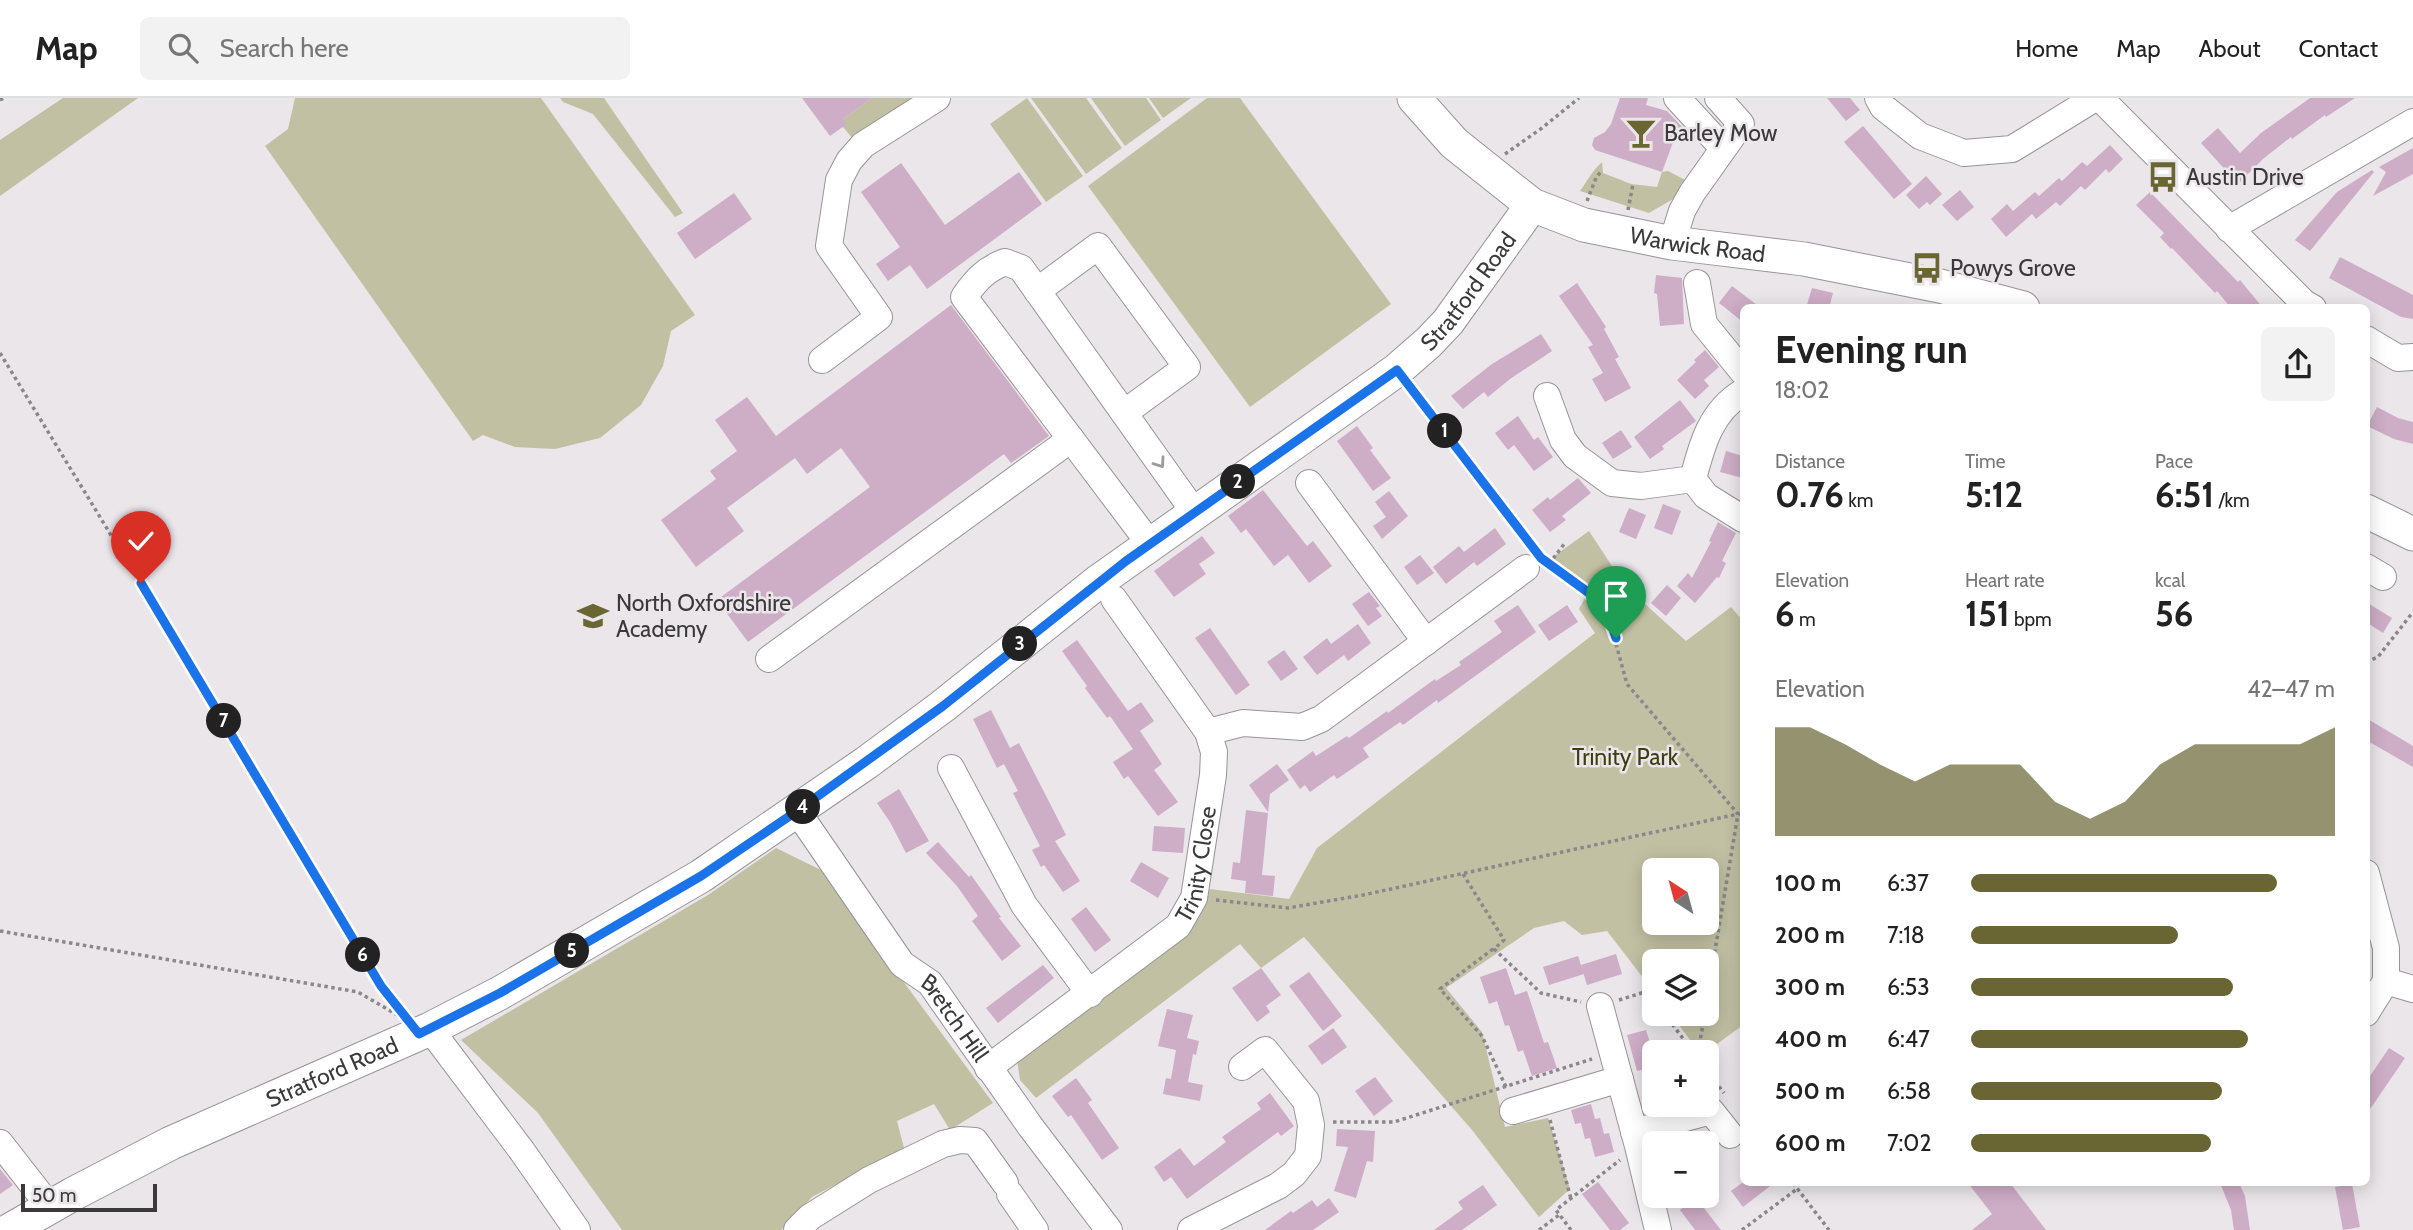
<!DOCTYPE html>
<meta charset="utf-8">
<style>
:root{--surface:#fff;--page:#f2f2f2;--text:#222;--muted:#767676;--line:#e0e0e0;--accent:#696633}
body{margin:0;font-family:Cabin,sans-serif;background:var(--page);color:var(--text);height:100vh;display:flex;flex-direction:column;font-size:26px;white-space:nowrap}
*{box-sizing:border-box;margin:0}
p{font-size:23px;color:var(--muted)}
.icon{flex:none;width:38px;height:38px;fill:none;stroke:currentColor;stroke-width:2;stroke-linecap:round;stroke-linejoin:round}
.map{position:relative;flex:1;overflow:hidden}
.side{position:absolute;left:1740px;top:206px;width:630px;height:882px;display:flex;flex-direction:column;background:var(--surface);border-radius:10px;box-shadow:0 4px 18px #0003}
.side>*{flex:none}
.needle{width:46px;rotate:324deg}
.tools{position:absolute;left:1642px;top:760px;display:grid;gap:14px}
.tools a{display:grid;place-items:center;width:77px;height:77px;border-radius:10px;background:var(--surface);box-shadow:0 4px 18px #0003;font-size:35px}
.scale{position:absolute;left:21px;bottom:18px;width:136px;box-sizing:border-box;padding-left:7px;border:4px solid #3b393a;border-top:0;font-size:19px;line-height:24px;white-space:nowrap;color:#3b393a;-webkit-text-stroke:5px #ebe6ea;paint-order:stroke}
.pin{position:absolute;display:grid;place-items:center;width:60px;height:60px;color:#fff;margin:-72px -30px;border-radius:50% 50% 50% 0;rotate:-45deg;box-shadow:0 0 7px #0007}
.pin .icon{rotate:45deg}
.km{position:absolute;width:35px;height:35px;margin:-18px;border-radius:50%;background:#222;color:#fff;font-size:19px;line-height:35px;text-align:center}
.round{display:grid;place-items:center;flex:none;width:74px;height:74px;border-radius:10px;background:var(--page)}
.head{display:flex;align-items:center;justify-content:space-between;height:119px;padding:0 35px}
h1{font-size:38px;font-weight:700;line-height:52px}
.figures{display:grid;grid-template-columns:repeat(3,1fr);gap:10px;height:119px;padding:7px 35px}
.figures div{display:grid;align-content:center}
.figures b{font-size:35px;font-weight:700}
.figures small{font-size:19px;font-weight:400}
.figures p{font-size:19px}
.chart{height:196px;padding:14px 35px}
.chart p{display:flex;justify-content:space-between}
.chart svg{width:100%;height:126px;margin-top:7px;fill:var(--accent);opacity:.7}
ul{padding:0 35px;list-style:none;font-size:23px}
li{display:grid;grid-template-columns:112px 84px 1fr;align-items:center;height:52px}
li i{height:18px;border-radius:9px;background:var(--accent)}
header{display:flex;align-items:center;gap:42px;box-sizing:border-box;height:98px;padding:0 35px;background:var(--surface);border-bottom:2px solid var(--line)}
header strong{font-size:33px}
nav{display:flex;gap:38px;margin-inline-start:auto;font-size:24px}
.search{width:490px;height:63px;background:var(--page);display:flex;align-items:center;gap:18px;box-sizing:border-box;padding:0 24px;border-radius:10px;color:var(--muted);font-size:26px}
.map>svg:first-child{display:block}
.green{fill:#c1c0a3;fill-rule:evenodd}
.building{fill:#ceadc6}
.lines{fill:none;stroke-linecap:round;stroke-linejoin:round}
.minor-casing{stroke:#989397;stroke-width:28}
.major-casing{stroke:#989397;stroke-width:35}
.path{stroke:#8b888a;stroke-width:3.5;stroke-dasharray:3.5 3.5;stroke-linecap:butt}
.minor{stroke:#fff;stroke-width:26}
.major{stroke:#fff;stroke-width:33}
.oneway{stroke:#9d9c9c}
.route-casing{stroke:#fff;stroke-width:14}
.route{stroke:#1a73e8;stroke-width:9}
.labels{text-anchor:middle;stroke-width:5;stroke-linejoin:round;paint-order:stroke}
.poi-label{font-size:23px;fill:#3b393a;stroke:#ebe6ea;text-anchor:start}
.street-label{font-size:23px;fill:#3b393a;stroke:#ebe6ea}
.park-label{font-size:23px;fill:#3f3c0d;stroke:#ebe6ea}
</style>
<header>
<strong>Map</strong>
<div class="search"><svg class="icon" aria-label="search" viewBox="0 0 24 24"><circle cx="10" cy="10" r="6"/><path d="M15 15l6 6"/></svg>Search here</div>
<nav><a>Home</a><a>Map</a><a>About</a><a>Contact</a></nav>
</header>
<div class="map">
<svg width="2413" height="1132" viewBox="0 0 2413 1132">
<rect width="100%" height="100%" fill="#ebe6ea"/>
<g class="green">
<path d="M63,0H138L0,98V42Z"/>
<path d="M295,0H541L695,217L671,233L663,268L641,307L600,340L555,351L515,349L483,337L473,343L265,48L288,31Z"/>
<path d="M560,0H604L683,115L675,119L593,16L563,4Z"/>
<path d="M872,0H917L854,42L843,29V21Z"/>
<path d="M1027,0L1083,78L1046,104L990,26Z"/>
<path d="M1031,0H1086L1122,50L1086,76Z"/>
<path d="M1091,0H1146L1161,22L1125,48Z"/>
<path d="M1149,0H1191L1163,20Z"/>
<path d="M1207,0H1240L1391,206L1250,309L1088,88Z"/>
<path d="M1602,64L1603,75L1631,86L1657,89L1662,74L1668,73L1689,84L1675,100L1649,115L1580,93C1588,82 1592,73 1602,64Z"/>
<path d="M1589,433L1625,488L1686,543L1731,509L1743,523V927L1706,954H1699L1670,915H1706V863H1654V894L1607,833L1582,837L1564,823L1534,830L1446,890L1482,934L1505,1029L1548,1020L1570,1091L1539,1119L1472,1032L1304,839L1261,870L1240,846L1036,1000L1020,982L1017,962L1186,829L1210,791L1289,801L1317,750L1595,535L1579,511L1585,500L1543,466ZM1654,772H1706V824H1654Z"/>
<path d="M776,750L821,772L993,1005L950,1032L934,1006L897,1023L904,1050L812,1099L781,1132H622L538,1015L461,942L708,797Z"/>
</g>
<g class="building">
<path d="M802,0H872L843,21L847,26L830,38Z"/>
<path d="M1620,0H1648L1646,7L1667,13L1684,31H1678L1662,74L1595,52L1592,47L1594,40L1605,34L1611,26Z"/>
<path d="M1827,0H1850L1860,12L1846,23Z"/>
<path d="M2310,0H2355L2326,19L2325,17L2292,41L2291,39L2263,61L2238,86L2201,45L2218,30L2240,55L2261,35Z"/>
<path d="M1863,28L1912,86L1894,101L1844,44Z"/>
<path d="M2110,47L2123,61L2109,75L2106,71L2085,92L2081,88L2060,108L2056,104L2036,121L2032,116L2006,139L1991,121L2007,106L2013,113L2035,94L2039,98L2059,80L2062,83L2082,64L2087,68Z"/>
<path d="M2413,50V76L2373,98L2386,74L2379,69Z"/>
<path d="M901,65L945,127L1019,74L1042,106L927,191L910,167L888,183L876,166L900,149L861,94Z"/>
<path d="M2372,72L2374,74L2310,153L2295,142L2337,94Z"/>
<path d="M1926,78L1942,96L1930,107L1927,104L1919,111L1906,97Z"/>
<path d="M1960,92L1974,109L1957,123L1942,107Z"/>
<path d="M2150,94L2238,184L2240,182L2263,210H2231L2217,193L2215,195L2172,150L2171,151L2160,139L2164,135L2136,107Z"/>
<path d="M734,95L752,121L695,161L677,135Z"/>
<path d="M2340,159L2413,197V221L2401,219L2329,180Z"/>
<path d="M1656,177L1682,180L1684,226L1660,228L1657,196L1654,195Z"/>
<path d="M1577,185L1606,229L1604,231L1619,259L1615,261L1631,290L1605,304L1592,281L1603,275L1588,249L1593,247L1559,198Z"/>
<path d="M1732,188L1761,210H1743V224L1719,205Z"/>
<path d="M1812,190L1833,195L1829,210H1806Z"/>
<path d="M951,207L1049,338L1011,365L1004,356L748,544L717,502L870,389L841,350L807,376L795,360L727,410L744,433L696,469L661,422L716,381L710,373L737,353L715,322L747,299L776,338Z"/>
<path d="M1541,236L1552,253L1510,281L1488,299L1484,294L1463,311L1451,298L1492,266Z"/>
<path d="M1705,252L1719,269L1704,282L1709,288L1695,301L1677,282L1696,264L1694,262Z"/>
<path d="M1680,302L1696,323L1662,348L1664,351L1650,361L1634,339Z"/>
<path d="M2377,309L2398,320L2413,324V346L2394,341L2367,328Z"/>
<path d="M1518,318L1534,342L1538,339L1553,359L1534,373L1514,347L1508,352L1495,335Z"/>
<path d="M1357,328L1373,350L1370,352L1391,380L1373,393L1337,343Z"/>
<path d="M1621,332L1632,349L1613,361L1602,345Z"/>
<path d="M1726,353L1743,358V380L1720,374Z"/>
<path d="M1578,380L1591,395L1562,418L1566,422L1550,434L1532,412L1548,399L1550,402Z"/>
<path d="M1263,392L1307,448L1313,443L1332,468L1309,485L1288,457L1274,468L1246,431L1241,435L1228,418Z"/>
<path d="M1389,393L1408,418L1382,441L1373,428L1386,419L1375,404Z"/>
<path d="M1663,406L1681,413L1672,437L1654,430Z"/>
<path d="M1629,410L1646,417L1636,441L1619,434Z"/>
<path d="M1718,424L1736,435L1722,463L1726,465L1719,480L1717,479L1695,505L1677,488L1688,475L1692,480L1711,444L1709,443Z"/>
<path d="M1495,430L1506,446L1477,468L1474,464L1446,486L1433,469L1459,448L1464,454Z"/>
<path d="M1202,438L1215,455L1199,466L1206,476L1174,499L1154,473Z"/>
<path d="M1420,457L1434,475L1417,487L1404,469Z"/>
<path d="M1667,487L1681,500L1666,518L1651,505Z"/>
<path d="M1369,494L1380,508L1376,510L1382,518L1368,528L1352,506Z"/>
<path d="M2366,504L2392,520L2383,535L2366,524Z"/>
<path d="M1518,507L1536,534L1438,605L1437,602L1403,627L1400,624L1363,650L1369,659L1337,681L1334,677L1310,694L1305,687L1300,691L1287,672L1313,653L1316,658L1347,638L1349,640L1387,613L1388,615L1435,581L1436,583L1461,567L1459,564L1502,534L1494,523Z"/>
<path d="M1567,507L1578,524L1549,543L1538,527Z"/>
<path d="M1358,526L1371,545L1348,563L1344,557L1317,577L1303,559L1327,540L1331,546Z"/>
<path d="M1210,530L1250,587L1236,597L1195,540Z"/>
<path d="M1077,542L1128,613L1141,604L1154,623L1140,633L1162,666L1154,672L1178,704L1158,718L1128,678L1124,681L1113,664L1133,651L1110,618L1107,620L1085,590L1087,588L1062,553Z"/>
<path d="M1284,552L1298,571L1281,583L1267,564Z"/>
<path d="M991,612L1010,650L1019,645L1066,737L1055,743L1080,783L1063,794L1044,767L1041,769L1032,752L1040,748L1013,695L1018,693L1004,666L997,670L973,621Z"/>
<path d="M2366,620L2413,648V669L2366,642Z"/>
<path d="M1277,666L1289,682L1270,696L1268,714L1249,687Z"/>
<path d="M899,691L929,743L906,755L890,724L877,705Z"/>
<path d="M1246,712L1268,715L1262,777L1275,778L1273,798L1245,795L1246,783L1231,781L1233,764L1240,765Z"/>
<path d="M1154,728L1185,730L1183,755L1152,753Z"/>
<path d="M938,744L969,779L971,777L1001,819L999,820L1021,848L1002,863L972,823L978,818L957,788L926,755Z"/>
<path d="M1141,764L1169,780L1158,800L1130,783Z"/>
<path d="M1086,809L1111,842L1095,854L1071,821Z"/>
<path d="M1616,856L1622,876L1587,887L1581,867Z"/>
<path d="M1578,858L1584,876L1549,887L1543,869Z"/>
<path d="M1043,867L1054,880L998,925L986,910Z"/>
<path d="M1261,870L1281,897L1266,908L1270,914L1257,924L1232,890Z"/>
<path d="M1506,870L1515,897L1527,893L1544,945L1548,944L1557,970L1532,978L1523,952L1518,954L1509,927L1505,928L1497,903L1489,906L1480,879Z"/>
<path d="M1309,874L1342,918L1323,933L1289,888Z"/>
<path d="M1167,911L1193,917L1187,940L1199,943L1196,957L1193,956L1188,984L1203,987L1200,1003L1163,996L1166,980L1171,981L1176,952L1158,948Z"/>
<path d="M1333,930L1347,949L1322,967L1308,948Z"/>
<path d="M1646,932L1654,957V969L1637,973L1627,937Z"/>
<path d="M2389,950L2405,960L2366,1017V984Z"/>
<path d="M1375,979L1393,1003L1374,1018L1355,993Z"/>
<path d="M1076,980L1092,1002L1088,1005L1119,1050L1102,1062L1071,1017L1068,1019L1052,998Z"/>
<path d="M1270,995L1294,1028L1281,1038L1278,1034L1187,1101L1171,1079L1164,1084L1154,1069L1180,1050L1194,1068L1226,1044L1222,1039L1261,1011L1257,1005Z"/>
<path d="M1591,1006L1595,1021L1600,1020L1604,1036L1609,1035L1614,1054L1595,1059L1590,1040L1585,1041L1581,1025L1575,1026L1571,1012Z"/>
<path d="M1337,1031L1375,1033L1373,1064L1367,1063L1356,1100L1334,1093L1348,1049L1336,1048Z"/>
<path d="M0,1071L13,1087L0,1096Z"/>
<path d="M1598,1084L1629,1125L1620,1132H1610L1582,1096Z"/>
<path d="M1742,1085H1774L1743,1109L1731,1093Z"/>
<path d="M1968,1085H2010L2046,1132H1972L1992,1116Z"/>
<path d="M2220,1085H2239L2245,1098L2250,1132H2234L2231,1112Z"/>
<path d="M2352,1086L2360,1129L2343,1132L2335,1089Z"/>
<path d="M1483,1087L1497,1107L1462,1132H1434L1463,1111L1458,1104Z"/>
<path d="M1329,1100L1339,1114L1313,1132H1265L1291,1113L1293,1115L1312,1102L1317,1109Z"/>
<path d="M1696,1100L1721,1132H1695L1680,1112Z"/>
</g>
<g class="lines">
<defs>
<g id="minor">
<path d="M1677,0L1723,50"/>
<path d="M1878,0L1883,9L1920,38L1964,55L2012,51L2095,0"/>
<path d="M2100,0L2304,205L2313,210"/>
<path d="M2229,131L2413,24"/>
<path d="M1672,145L1682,113L1692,95L1741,26L1718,0"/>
<path d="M1697,185L1704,226L1743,274"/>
<path d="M1037,193L1098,148L1187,269L1124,315"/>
<path d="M2366,241L2398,260L2413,259"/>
<path d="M822,262L879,219L829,148L839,82L849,63L863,47L937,0"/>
<path d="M1547,298L1563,342L1575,358L1612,385L1641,388L1693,381L1706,398L1743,421"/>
<path d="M1693,381C1702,346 1711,313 1743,294"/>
<path d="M1309,385L1426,544"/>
<path d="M1150,446L964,199C976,182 986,171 1005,164L1021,170L1195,415"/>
<path d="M2366,469L2383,479"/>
<path d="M769,561L1071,341"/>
<path d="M1208,634L1243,625L1302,629L1321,621L1526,470"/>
<path d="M951,670L1024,807L1090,896"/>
<path id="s1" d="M797,713L902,866L930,885L1030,1028L1109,1132"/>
<path d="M2366,775L2386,850V883L2366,915"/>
<path d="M2386,883L2413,891"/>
<path d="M1600,908L1638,1048L1658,1132"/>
<path d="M430,931L522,1053L577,1132"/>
<path id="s2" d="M988,970L1178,828L1194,800L1213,677L1214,654L1208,634L1114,501"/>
<path d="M1513,1013L1620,981"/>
<path d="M1634,1034L1711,1013L1730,1037"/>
<path d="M0,1045L50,1109"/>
<path d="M1010,1096L1035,1132"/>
<path d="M797,1132L810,1119L869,1082L943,1046L960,1042L975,1043L1005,1085"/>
<path d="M1191,1132L1278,1088L1294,1076L1308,1058L1311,1027L1306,1003L1265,952L1242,969"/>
</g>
<g id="major">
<path id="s3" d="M1414,0L1454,45L1532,107L1584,127L1672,145L1804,161L1940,188L2023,210"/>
<path d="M2366,413L2413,436"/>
<path id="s4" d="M10,1132L73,1096L171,1045L430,931L500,895L701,778L866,665L943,608L1099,483L1397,272L1429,244L1448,224L1532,107"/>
</g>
</defs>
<use href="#minor" class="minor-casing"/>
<use href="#major" class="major-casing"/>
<g class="path">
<path d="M0,2L4,0"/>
<path d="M1505,56L1542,30L1579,0"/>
<path d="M1587,103L1596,80L1602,72"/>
<path d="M1628,112L1633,86"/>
<path d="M0,255L192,570L381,888L402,916"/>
<path d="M1414,292L1534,451"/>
<path d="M1546,464L1589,495L1608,517L1627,586L1738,716L1706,906"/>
<path d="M1549,466L1565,445"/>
<path d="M2366,564L2378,559L2413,514"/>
<path d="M1463,776L1504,842L1494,851L1541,895L1581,904"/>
<path d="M1216,802L1288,810L1363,797L1743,715"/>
<path d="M0,833L358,894L399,918"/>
<path d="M1493,851L1440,891L1482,938L1507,991"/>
<path d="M1619,902L1648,893L1654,901"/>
<path d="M1664,915L1693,954"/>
<path d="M1698,954L1705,915"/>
<path d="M1706,972L1724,995"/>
<path d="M1550,1022L1571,1101"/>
<path d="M1333,1024H1394L1592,961"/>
<path d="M1793,1085L1829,1132"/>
<path d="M1539,1132L1559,1117"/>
<path d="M1571,1132L1556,1112L1620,1062"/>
<path d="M1742,1132L1797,1091"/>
</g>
<use href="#minor" class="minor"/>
<use href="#major" class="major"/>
</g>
<defs><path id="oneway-chevron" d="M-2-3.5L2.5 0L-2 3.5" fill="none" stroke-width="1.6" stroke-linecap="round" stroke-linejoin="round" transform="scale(1.75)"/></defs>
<use class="oneway" href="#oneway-chevron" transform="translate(1160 365) rotate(55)"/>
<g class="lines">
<defs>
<path id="route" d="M141,485L381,888L419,936L500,895L701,778L797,713L943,608L1126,463L1397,272L1541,460L1589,495L1608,517L1616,540"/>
</defs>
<use href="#route" class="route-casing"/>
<use href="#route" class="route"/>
</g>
<defs>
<symbol id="bar-bare" viewBox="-9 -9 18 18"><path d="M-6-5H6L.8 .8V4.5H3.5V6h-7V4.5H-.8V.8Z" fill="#696633" stroke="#ebe6ea" stroke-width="2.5" paint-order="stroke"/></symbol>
<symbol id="bus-bare" viewBox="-9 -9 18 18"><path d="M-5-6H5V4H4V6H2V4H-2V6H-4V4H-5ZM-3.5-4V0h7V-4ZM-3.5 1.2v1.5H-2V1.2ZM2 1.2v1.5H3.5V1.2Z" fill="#696633" stroke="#ebe6ea" stroke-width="2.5" paint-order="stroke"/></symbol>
<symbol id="school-bare" viewBox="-9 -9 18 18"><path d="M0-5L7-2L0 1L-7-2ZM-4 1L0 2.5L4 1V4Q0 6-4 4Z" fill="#696633" stroke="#ebe6ea" stroke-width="2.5" paint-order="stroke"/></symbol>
</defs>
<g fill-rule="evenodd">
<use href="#bar-bare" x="1619" y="13" width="44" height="44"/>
<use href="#bus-bare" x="2141" y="57" width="44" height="44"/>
<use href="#bus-bare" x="1905" y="148" width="44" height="44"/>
<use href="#school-bare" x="571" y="496" width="44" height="44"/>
</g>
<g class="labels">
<g class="poi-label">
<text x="1664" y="43">Barley Mow</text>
<text x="2186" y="87">Austin Drive</text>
<text x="1950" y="178">Powys Grove</text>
<text x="616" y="513">North Oxfordshire<tspan x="616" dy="26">Academy</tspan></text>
</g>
<g class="street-label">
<text dy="8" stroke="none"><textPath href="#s3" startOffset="331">Warwick Road</textPath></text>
<text dy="8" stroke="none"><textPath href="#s4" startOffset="1745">Stratford Road</textPath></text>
<text dy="8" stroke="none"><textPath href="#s2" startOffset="303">Trinity Close</textPath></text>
<text dy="8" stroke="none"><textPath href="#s1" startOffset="262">Bretch Hill</textPath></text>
<text dy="8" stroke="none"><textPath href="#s4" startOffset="359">Stratford Road</textPath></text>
</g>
<g class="park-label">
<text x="1625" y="667">Trinity Park</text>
</g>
</g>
</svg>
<div class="tools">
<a><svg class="needle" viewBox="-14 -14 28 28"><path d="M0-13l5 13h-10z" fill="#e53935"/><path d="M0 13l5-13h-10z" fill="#767676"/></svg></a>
<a><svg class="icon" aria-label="layers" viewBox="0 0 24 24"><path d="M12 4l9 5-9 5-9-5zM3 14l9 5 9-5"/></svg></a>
<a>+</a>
<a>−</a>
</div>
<div class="scale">50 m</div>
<div class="pin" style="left:1616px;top:540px;background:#1e9e55"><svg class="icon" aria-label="arrive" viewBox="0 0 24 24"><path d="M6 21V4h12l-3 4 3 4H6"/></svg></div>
<div class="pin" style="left:141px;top:485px;background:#d93025"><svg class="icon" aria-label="check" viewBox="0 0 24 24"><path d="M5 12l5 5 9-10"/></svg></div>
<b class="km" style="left:1445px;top:333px">1</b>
<b class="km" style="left:1238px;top:384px">2</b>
<b class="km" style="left:1020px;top:546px">3</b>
<b class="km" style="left:803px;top:709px">4</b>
<b class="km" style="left:572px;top:853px">5</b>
<b class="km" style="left:363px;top:857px">6</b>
<b class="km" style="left:224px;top:623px">7</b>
<section class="side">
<div class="head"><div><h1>Evening run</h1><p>18:02</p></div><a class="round"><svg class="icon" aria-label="share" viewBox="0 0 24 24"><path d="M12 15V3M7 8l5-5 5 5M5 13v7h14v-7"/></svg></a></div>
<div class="figures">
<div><p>Distance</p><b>0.76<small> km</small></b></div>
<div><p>Time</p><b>5:12</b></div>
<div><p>Pace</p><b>6:51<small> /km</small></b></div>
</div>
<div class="figures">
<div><p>Elevation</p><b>6<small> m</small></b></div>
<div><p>Heart rate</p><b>151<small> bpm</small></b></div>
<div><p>kcal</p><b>56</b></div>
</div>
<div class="chart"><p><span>Elevation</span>42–47 m</p>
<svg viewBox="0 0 160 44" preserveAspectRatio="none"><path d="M0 44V6L10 6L20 12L30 19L40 25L50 19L60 19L70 19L80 32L90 38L100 32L110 19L120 12L130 12L140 12L150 12L160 6V44z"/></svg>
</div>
<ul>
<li><b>100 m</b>6:37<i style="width:84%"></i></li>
<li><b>200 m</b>7:18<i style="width:57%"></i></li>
<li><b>300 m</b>6:53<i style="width:72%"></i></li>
<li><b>400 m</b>6:47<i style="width:76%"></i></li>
<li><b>500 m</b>6:58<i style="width:69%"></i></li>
<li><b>600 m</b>7:02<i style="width:66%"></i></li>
</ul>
</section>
</div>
